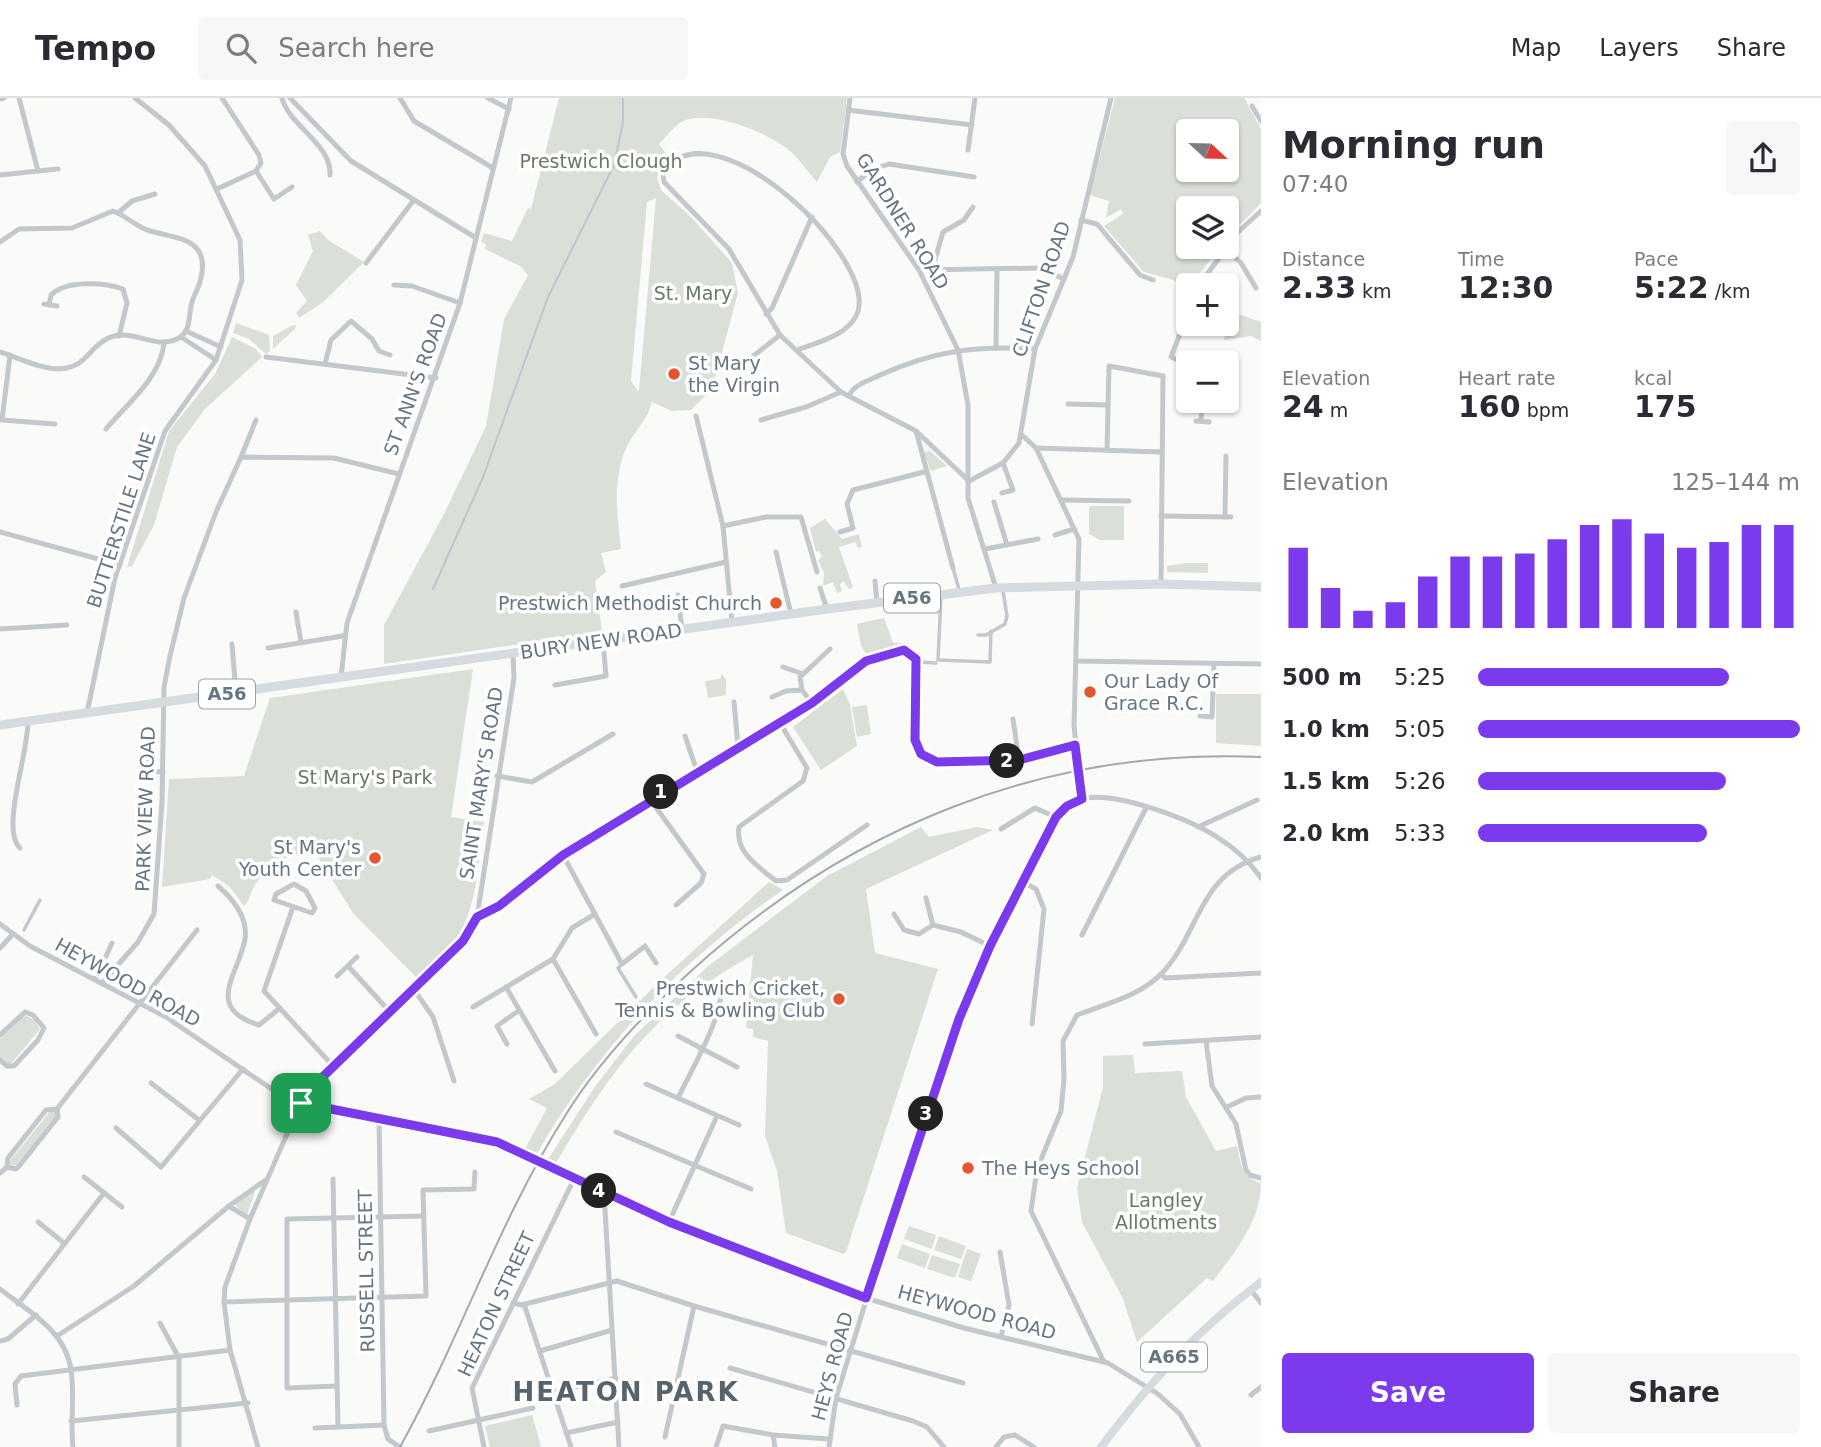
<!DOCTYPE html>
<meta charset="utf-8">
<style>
:root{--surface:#fff;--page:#f7f7f7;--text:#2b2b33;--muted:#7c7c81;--line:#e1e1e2;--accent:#7c3aed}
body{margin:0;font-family:"DejaVu Sans",sans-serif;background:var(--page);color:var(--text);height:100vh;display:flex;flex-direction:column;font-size:26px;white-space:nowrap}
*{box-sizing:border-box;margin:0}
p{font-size:23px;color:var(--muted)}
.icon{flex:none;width:38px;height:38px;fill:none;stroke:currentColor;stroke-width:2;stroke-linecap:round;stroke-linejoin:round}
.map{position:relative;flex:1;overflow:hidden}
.side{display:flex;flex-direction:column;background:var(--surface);width:560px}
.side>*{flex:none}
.needle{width:46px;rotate:112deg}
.tools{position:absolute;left:1176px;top:21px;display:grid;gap:14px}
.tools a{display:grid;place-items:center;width:63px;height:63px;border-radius:7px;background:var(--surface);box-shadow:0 2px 5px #0004;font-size:35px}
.pin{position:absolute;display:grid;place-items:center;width:60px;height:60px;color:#fff;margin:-30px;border-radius:14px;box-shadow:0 4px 10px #0006}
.km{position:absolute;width:35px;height:35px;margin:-18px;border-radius:50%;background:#222;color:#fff;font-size:19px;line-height:35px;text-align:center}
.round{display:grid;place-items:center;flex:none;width:74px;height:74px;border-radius:7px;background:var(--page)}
.overview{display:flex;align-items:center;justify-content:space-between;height:119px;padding:0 21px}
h1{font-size:38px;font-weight:700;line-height:52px}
.figures{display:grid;grid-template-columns:repeat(3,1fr);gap:10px;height:119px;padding:7px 21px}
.figures div{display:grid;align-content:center}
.figures b{font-size:30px;font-weight:700}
.figures small{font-size:19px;font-weight:400}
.figures p{font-size:19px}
.chart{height:196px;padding:14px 21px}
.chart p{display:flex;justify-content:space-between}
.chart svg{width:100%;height:126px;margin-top:7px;stroke:var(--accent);stroke-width:6}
.primary-button{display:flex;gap:14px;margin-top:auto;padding:14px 21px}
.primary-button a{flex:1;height:80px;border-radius:7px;background:var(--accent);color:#fff;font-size:28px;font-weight:700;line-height:80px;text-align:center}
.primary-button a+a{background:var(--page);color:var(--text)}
ul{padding:0 21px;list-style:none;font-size:23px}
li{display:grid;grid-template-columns:112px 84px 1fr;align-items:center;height:52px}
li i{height:18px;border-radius:9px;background:var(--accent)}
header{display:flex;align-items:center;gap:42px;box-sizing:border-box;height:98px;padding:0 35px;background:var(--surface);border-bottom:2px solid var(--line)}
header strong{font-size:33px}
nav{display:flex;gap:38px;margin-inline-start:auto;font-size:24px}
.search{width:490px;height:63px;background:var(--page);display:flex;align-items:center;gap:18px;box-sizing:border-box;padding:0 24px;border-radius:7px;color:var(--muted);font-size:26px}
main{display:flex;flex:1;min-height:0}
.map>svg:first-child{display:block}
.green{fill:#dadfd7;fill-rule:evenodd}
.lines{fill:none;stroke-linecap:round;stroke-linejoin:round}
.stream{stroke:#bbc7cb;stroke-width:2}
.pedestrian{stroke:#c3c8cc;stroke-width:3.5}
.minor{stroke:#c3c8cc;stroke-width:5}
.primary{stroke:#d6dbdf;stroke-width:8}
.trunk{stroke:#d6dbdf;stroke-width:9}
.tram{stroke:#a2aab0;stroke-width:2}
.route-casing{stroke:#fff;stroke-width:14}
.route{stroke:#7c3aed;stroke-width:9}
.poi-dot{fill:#e4572e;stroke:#fff;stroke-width:2.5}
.labels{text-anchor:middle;stroke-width:7;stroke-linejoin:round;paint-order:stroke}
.shield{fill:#fff;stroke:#939fa8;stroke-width:2}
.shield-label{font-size:18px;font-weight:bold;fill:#657683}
.park-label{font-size:19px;fill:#687a64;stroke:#fff}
.street-label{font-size:19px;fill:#657683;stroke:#fff}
.poi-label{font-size:19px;fill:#657683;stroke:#fff;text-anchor:start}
.district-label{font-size:26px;font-weight:bold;letter-spacing:2px;fill:#57646e;stroke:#fff}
</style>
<header>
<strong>Tempo</strong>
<div class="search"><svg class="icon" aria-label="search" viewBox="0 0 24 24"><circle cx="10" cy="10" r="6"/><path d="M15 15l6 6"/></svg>Search here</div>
<nav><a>Map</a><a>Layers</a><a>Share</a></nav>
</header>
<main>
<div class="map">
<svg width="1261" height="1349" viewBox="0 0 1261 1349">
<rect width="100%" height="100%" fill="#fafaf8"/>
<g class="green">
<path d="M559,0H847L840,54L830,59L817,84C808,74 801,63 791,54C770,35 711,11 683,23C675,27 666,39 659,46L667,57L657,79L661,92L692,120L732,165L738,195L712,291L691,312L672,313L652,304C648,321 635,332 627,348C612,381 617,416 621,451L601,455L606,474L595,483L602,534L384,566V527L444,416L486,328L504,221L528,177L520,168L485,151L486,146L481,144L484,135L512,143L528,110L531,111ZM656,100L639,293H638L631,283L647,104Z"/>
<path d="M1115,0H1244L1261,31V105L1227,140V110H1188V149H1220L1191,187L1144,174L1104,128L1123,116L1121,111L1106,120L1109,103L1090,97ZM1188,33H1227V72H1188Z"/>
<path d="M320,133L328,142L364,164L322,205L299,220L296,215L307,203L296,187L313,153L308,137Z"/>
<path d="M1238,216L1261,224V243L1251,238L1224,242L1226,226Z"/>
<path d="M236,225L269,237L270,253L266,256L249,241L233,235Z"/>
<path d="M293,227H296L295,231L273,251V238Z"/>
<path d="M232,239L256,251L262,259L205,311L177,349L154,427L132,468L127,469L169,333L215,276Z"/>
<path d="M929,352L947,368L931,373L924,355Z"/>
<path d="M1089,408H1124V442H1100L1089,436Z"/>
<path d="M825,421L842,441L859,436L862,449L858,450L855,444L839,449L853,489L849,491L843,483L840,487L842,493L837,495L833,484L823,488L824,475L818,462L822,459L819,453L816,454L810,430Z"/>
<path d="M1185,465H1208V475L1167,474V468Z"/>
<path d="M884,520L893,545H907V551L894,550L867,557L861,548L857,526Z"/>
<path d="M473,571L451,719L484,724C478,760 478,806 459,836C448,853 431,866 417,880L353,815L318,759C290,752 268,764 254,789C250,795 250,803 244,808L230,789L212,777L210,781L162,789L169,681L244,678L270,600Z"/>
<path d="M722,576L726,582V597L708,600L705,583L720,581Z"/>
<path d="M843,591L850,607L857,648L821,672L793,629Z"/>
<path d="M1216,596H1261V648L1216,645Z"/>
<path d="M867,607L871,636L857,639L852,609Z"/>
<path d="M921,729L929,739L977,729L993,732L866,791L875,855L938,871L846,1154L843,1156L786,1135L777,1073L765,1038L768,943L753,939V931L746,930L753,857C656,909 609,974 555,1067L547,1063L594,990L634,938L707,869L827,778Z"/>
<path d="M769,784L783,792C682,861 597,951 536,1057L525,1051L547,1010L529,1001L555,986L660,883Z"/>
<path d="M24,917L34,921L40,931L10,967L0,960V941Z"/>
<path d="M1133,957L1135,975L1182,973L1186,999L1216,1053L1237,1048C1241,1065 1242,1081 1261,1085C1261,1123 1235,1154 1213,1183L1207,1180L1137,1244L1123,1201L1082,1124L1077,1090L1103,989V958Z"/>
<path d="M50,1013H55L56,1018L17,1067L10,1068V1063Z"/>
<path d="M255,1092V1094L247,1117L234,1106Z"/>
<path d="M909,1128L936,1137L932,1151L904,1141Z"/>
<path d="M939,1138L966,1148L961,1161L934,1152Z"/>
<path d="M902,1146L930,1156L925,1170L897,1160Z"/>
<path d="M967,1151L981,1156L971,1183L958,1179Z"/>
<path d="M932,1157L960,1166L955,1180L927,1171Z"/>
<path d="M532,1317L541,1349H490L485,1328Z"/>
</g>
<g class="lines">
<path class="stream" d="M433,491L483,379L548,199L614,67L623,24V0"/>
<g class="pedestrian">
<path d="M953,470L960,495"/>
<path d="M941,499L938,562L990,564L991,533"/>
<path d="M978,537H986L1005,526L1007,518L1003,493"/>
<path d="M916,564L936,565"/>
<path d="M24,832L40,802"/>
<path d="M622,866L618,870L636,899"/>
</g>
<g class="minor">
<path d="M222,0L259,57L261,65L256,73"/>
<path d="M282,0C289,28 332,46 330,77"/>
<path d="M290,0L351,63L476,140"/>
<path d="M400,0L414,23L493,70"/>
<path d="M488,0L509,11"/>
<path d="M850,0L843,56L847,68L919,172L958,252L968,307V400L996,490"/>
<path d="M0,1L4,0"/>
<path d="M1252,8L1261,23"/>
<path d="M848,12L972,27"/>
<path d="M968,52L975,0"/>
<path d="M38,73L58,71"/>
<path d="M256,73L274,101L292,89"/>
<path d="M0,77L38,73L19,0"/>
<path d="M857,84L871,72L889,66L974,79"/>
<path d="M217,91L256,73"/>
<path d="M118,115L132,103L155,96"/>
<path d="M1081,122L1097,126L1140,177L1153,182"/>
<path d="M0,144L19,131L72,130L113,113C127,118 136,129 150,133C180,141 212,141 200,184C198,191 194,197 192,204C188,217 192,234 177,241C156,251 136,233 114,238C102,241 93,252 85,260C62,284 26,262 0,254"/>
<path d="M1228,153L1241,165L1256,190"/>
<path d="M366,165L413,103"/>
<path d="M919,172L1039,170L1064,181"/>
<path d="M932,172L943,134L964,122L973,109"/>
<path d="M394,187L412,188L460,205"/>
<path d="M1199,187L1240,132L1261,113"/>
<path d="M44,206L57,208"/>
<path d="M49,207L51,197C66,182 104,184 123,191L127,205L119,238"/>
<path d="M1188,215L1171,259L1188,266"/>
<path d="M766,216L772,210L812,119"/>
<path d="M186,233L221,249"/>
<path d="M181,239L216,262"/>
<path d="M996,249L997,173"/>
<path d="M797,252C816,245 846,238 856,218C884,164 711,0 663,75L664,84L729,151L780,237L841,294L916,333L969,383"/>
<path d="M10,257L2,322L55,326"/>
<path d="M266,259L436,280"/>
<path d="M747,263L780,237"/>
<path d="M325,266L331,242L351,223L372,241L379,253L390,257"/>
<path d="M849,298C854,286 869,283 880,277C934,253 976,247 1035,251"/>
<path d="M1068,306L1108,307"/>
<path d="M696,318L723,428L732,524"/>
<path d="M761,322L806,309L841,294"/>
<path d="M1196,323L1209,324"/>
<path d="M1201,323L1202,303"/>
<path d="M106,331C127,306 160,280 164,246"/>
<path d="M916,333L953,470"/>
<path d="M1022,337L1036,350L1079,441L1074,627L1081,701"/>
<path d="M1036,350L1161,354"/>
<path d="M1107,352L1109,268L1163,278L1161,486"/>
<path d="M241,359L256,322"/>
<path d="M969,383L1003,365L1019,345L1035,251L1073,159L1111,0"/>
<path d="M1002,395L1013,392L1003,365"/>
<path d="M1061,402L1129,403"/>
<path d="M994,404L1007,447"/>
<path d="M1161,418L1231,419"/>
<path d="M1225,419L1226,358"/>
<path d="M723,428L766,419H801L817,474"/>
<path d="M0,434L120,467"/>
<path d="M840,434L853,430L847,406L853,392L924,374"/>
<path d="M1055,437L1074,431"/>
<path d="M985,451L1038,441"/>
<path d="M776,454L791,516"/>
<path d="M875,483L877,504"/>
<path d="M622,488L726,464"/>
<path d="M820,490L827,511"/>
<path d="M678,497L682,531"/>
<path d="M296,514L301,544"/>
<path d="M0,531L67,527"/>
<path d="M232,546L236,595"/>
<path d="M268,550L343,538"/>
<path d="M1076,563L1261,566"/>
<path d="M783,569L803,576"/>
<path d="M341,579L347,525L460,205L511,0"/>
<path d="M555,587L606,578L603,544"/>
<path d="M772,599L786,593L802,592"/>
<path d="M734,604L738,648"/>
<path d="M812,605L802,592L800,579L830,551"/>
<path d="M87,615L115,480L165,333L216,262L242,182L240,142L205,68L169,27L135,0"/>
<path d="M1200,618L1212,619L1214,566"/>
<path d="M1013,621L1019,662"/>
<path d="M780,625L807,670L803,683L739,729C735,755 758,768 776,783L787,782L867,727"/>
<path d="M685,638L697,673"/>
<path d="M149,644V673L163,674"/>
<path d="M497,678L532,684L613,636"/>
<path d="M650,701L704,776L701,785L676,807"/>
<path d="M1198,729L1257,702"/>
<path d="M1001,731L1035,710L1056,719"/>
<path d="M20,750C0,732 29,654 28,622"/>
<path d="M563,757L622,866L645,848L656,865"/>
<path d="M1023,784L1036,791L1044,811L1032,926"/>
<path d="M294,786L306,793L315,810L312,815L274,802L276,796Z"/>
<path d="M218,788C233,801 248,820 245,841C239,876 203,910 259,927L280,910"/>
<path d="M926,800L933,827"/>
<path d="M293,809L264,893L334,969"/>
<path d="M894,816L904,832L919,836L933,827L961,834L990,848"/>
<path d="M477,819L499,808L563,757L812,605L866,563L904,553L916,561L915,642L921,656L937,664L1019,662L1075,647"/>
<path d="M0,826L30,848L166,919L289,1003L497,1044L669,1124L866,1200L964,1230L1108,1265L1158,1296L1180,1316L1199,1349"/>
<path d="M1082,837L1146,710"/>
<path d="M0,850L13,836"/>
<path d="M553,861L596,936"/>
<path d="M348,868L391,915"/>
<path d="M1161,876L1165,880L1261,875"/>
<path d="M337,878L357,859"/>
<path d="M96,880L112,845"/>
<path d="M103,884L138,844L154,816L162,704L164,589L170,558L184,500L216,414L241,359L334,360L399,376"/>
<path d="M506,889L555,973"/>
<path d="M415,893L433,919L454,983"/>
<path d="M473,909L553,861L572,830L595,816"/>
<path d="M0,937L25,914L33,917L44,930L38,942L14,968H7L0,962"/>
<path d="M678,938L737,969"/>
<path d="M1206,943L1212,988L1236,1026L1246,1072L1250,1077L1261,1080"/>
<path d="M507,946L497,928L518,913"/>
<path d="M1145,946L1261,939"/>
<path d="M151,985L199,1022"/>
<path d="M646,986L739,1027"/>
<path d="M678,1000C690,974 727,913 720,887"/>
<path d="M1227,1009L1246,1000L1261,999"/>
<path d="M379,1019L384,1327L388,1341L400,1349"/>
<path d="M116,1030L161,1069L243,971"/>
<path d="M616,1034L751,1091"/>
<path d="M7,1069L16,1071L20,1067L58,1019L57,1011L197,832"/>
<path d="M0,1075L7,1069L8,1060L46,1012L57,1011"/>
<path d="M84,1079L122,1109"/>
<path d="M333,1081L338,1328"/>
<path d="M604,1095L619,1349"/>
<path d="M229,1108L250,1121"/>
<path d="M38,1124L64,1145"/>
<path d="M669,1124L717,1018"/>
<path d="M1000,1154L1009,1207L1001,1238"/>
<path d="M0,1191C28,1213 66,1233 71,1272C75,1297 70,1323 73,1349"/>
<path d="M1251,1192L1261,1205"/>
<path d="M224,1204L426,1198L423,1092L474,1091L475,1074"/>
<path d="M513,1205L521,1207L617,1183L694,1208L963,1285"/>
<path d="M18,1206L104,1095"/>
<path d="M524,1206L571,1349"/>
<path d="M160,1225L179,1260V1349"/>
<path d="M57,1238L134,1188L229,1108L264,1083"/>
<path d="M0,1243L8,1241L36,1217"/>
<path d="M540,1253L612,1232"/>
<path d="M1104,1264L1031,1113L1037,1071L1061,1013L1064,981L1063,943L1077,917C1106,906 1141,898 1163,874C1200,834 1199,776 1261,759"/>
<path d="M730,1270L913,1323L927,1329L944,1349"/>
<path d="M337,1288L287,1290V1121L424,1118"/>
<path d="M553,1294L616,1280"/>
<path d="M1251,1297L1261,1289"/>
<path d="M17,1307L15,1286L21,1278L230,1252"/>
<path d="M71,1323L248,1305"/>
<path d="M315,1330L384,1327"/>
<path d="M429,1333L533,1310"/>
<path d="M566,1335L618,1324"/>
<path d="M773,1337L775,1349"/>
<path d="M665,1339L694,1208"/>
<path d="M258,1349L230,1252L224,1204L225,1189L250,1121L304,997L424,883L463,843L477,819L514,580L513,556"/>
<path d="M484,1349L472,1290L574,1081"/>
<path d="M716,1349L723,1328L773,1337L829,1341"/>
<path d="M829,1349L836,1300L906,1073L955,932L990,848L1056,719C1064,711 1071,704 1082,701C1114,692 1189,721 1217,739C1233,749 1250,764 1261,780"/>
<path d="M996,1349L1004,1339L1015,1337L1034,1349"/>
</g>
<path class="primary" d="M1101,1349C1151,1283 1195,1234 1261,1184"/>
<path class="trunk" d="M0,627L827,511L996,490L1161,486L1261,489"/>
<path class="tram" d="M400,1349C460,1241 499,1122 565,1018C598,964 643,917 690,874C848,730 1044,649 1261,659"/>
</g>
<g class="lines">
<defs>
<path id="route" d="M904,552L916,561L915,642L921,656L937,664L1019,662L1075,647L1082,701L1067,708L1056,719L990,848L959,921L866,1200L669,1124L497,1044L301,1005L304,997L463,843L477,819L499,808L563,757L812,605L866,563Z"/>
</defs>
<use href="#route" class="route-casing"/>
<use href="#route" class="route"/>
</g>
<g class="poi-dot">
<circle cx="674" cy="276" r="7"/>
<circle cx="776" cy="505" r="7"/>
<circle cx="1090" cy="594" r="7"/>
<circle cx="375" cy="760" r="7"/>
<circle cx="839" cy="901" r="7"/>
<circle cx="968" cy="1070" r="7"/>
</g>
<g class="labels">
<g class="shield">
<rect x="884" y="485.5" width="56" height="29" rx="5"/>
<rect x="199" y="581.5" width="56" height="29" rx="5"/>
<rect x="1141" y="1244.5" width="66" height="29" rx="5"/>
</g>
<g class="shield-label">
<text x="912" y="506">A56</text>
<text x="227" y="602">A56</text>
<text x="1174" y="1265">A665</text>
</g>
<g class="park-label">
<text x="601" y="70">Prestwich Clough</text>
<text x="693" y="202">St. Mary</text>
<text x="365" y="686">St Mary's Park</text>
<text x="1166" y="1109">Langley<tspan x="1166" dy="22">Allotments</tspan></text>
</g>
<g class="street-label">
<text transform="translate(903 123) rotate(58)" y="7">GARDNER ROAD</text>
<text transform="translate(1041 191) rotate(-71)" y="7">CLIFTON ROAD</text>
<text transform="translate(415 286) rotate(-70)" y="7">ST ANN'S ROAD</text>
<text transform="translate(121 422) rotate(-72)" y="7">BUTTERSTILE LANE</text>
<text transform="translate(601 543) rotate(-8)" y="7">BURY NEW ROAD</text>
<text transform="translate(481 685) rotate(-81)" y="7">SAINT MARY'S ROAD</text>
<text transform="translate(145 711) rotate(-88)" y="7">PARK VIEW ROAD</text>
<text transform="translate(128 884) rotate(29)" y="7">HEYWOOD ROAD</text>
<text transform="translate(366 1173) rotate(-91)" y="7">RUSSELL STREET</text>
<text transform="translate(496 1206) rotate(-65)" y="7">HEATON STREET</text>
<text transform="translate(977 1214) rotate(15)" y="7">HEYWOOD ROAD</text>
<text transform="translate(832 1268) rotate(-75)" y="7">HEYS ROAD</text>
</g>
<g class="poi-label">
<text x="688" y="272">St Mary<tspan x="688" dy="22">the Virgin</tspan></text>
<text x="762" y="512" text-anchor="end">Prestwich Methodist Church</text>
<text x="1104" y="590">Our Lady Of<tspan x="1104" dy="22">Grace R.C.</tspan></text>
<text x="361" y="756" text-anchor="end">St Mary's<tspan x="361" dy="22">Youth Center</tspan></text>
<text x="825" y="897" text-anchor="end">Prestwich Cricket,<tspan x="825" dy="22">Tennis &amp; Bowling Club</tspan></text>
<text x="982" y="1077">The Heys School</text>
</g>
<g class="district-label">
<text x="626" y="1303">HEATON PARK</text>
</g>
</g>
</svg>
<div class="tools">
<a><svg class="needle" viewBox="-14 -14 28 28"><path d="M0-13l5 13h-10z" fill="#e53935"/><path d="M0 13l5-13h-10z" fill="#7c7c81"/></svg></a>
<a><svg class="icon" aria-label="layers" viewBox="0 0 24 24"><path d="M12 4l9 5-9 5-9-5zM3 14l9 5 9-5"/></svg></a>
<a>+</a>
<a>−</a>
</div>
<div class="pin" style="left:301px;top:1005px;background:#1e9e55"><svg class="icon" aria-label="arrive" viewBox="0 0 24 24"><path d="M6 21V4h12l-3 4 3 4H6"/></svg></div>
<b class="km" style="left:661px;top:694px">1</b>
<b class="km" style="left:1007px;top:663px">2</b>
<b class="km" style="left:926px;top:1016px">3</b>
<b class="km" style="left:599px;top:1093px">4</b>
</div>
<section class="side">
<div class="overview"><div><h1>Morning run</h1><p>07:40</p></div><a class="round"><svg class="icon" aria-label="share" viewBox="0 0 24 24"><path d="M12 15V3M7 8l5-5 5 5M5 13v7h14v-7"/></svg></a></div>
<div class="figures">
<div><p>Distance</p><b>2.33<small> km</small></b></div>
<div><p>Time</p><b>12:30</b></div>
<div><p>Pace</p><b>5:22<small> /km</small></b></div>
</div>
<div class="figures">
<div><p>Elevation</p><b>24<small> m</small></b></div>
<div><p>Heart rate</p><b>160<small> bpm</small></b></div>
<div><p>kcal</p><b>175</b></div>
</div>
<div class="chart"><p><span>Elevation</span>125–144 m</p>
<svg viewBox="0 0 160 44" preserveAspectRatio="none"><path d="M5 44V16M15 44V30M25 44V38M35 44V35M45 44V26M55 44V19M65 44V19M75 44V18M85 44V13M95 44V8M105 44V6M115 44V11M125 44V16M135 44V14M145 44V8M155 44V8"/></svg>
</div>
<ul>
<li><b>500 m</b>5:25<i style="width:78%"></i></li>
<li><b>1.0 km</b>5:05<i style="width:100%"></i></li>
<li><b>1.5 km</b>5:26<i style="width:77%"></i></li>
<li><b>2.0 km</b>5:33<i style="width:71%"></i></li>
</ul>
<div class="primary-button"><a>Save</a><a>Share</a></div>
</section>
</main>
